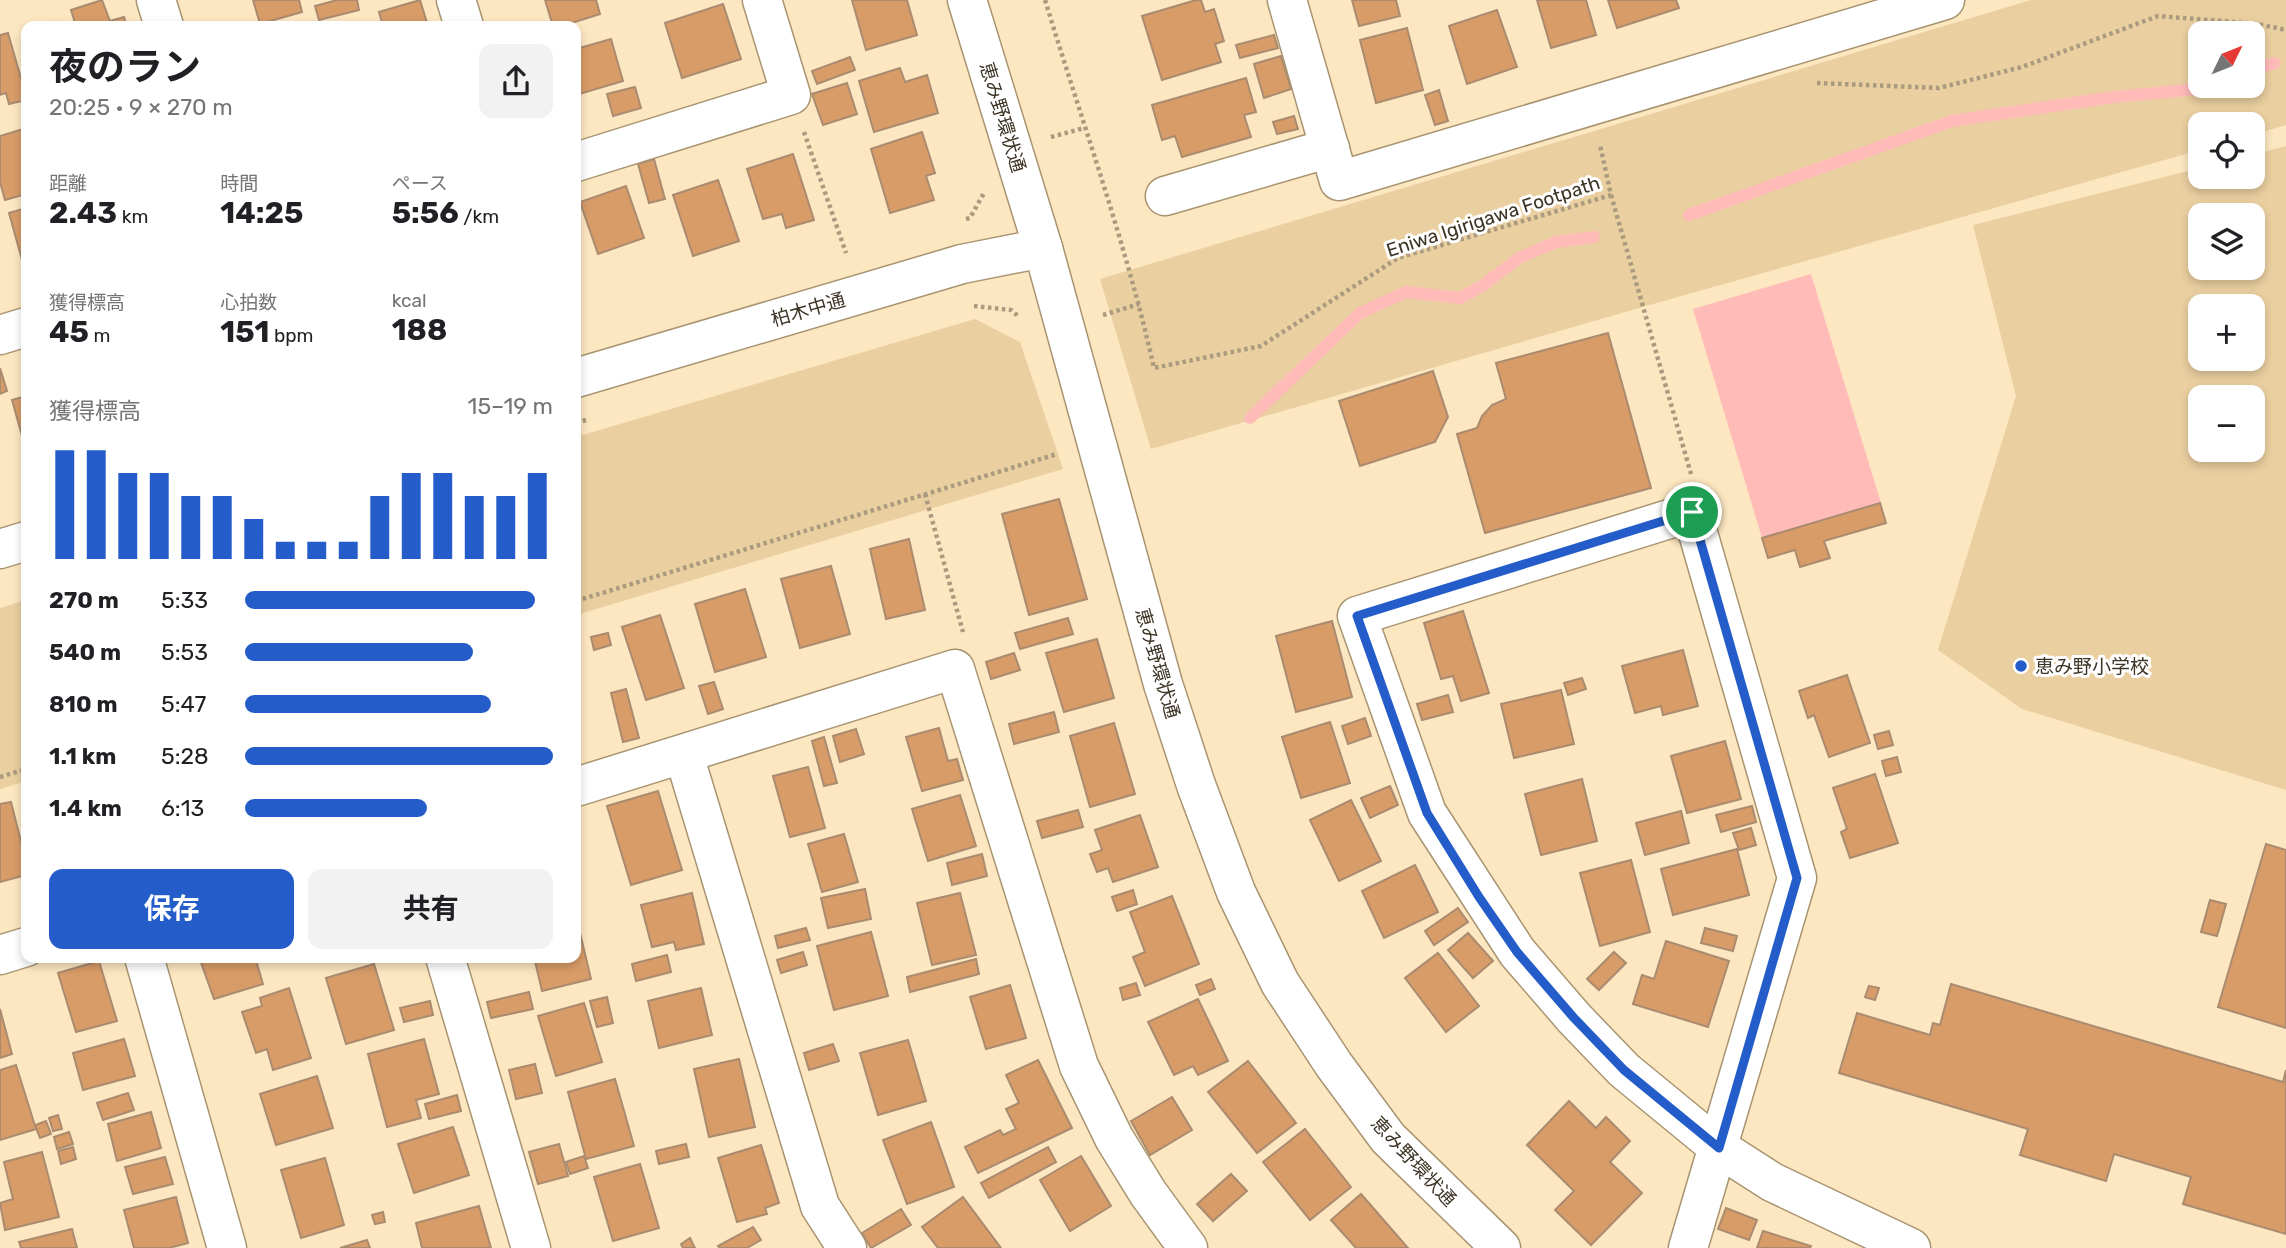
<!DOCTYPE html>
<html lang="ja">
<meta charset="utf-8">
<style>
:root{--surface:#fff;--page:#f2f2f2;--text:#202124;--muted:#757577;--accent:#245dca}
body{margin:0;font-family:Rubik,"Noto Sans JP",sans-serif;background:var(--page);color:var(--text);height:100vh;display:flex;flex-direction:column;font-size:26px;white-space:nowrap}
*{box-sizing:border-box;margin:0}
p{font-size:23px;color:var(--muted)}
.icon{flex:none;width:38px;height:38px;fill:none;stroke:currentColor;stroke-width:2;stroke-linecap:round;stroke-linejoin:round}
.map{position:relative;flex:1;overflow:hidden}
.drawer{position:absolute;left:21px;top:21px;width:560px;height:942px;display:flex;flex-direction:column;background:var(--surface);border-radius:14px;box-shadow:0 4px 10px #0003}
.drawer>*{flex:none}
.needle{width:46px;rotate:47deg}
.tools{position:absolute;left:2188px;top:21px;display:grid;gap:14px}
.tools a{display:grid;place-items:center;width:77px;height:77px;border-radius:14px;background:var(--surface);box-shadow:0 4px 10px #0003;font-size:35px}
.pin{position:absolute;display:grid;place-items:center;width:60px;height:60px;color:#fff;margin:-30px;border:4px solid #fff;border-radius:50%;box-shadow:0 2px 7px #0007}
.round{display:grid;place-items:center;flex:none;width:74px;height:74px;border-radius:14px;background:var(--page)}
.summary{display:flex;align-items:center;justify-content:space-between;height:119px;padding:0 28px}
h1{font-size:38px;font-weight:700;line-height:52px}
.stats{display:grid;grid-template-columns:repeat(3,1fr);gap:10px;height:119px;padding:7px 28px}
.stats div{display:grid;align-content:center}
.stats b{font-size:30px;font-weight:700}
.stats small{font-size:19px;font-weight:400}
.stats p{font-size:19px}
.chart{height:196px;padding:14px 28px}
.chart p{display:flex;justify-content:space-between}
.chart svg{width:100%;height:126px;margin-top:7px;stroke:var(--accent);stroke-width:6}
.button{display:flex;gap:14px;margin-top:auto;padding:14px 28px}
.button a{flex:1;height:80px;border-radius:14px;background:var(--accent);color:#fff;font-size:28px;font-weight:700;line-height:80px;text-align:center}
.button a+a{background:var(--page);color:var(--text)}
ul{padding:0 28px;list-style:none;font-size:23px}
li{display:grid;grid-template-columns:112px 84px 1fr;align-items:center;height:52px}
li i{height:18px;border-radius:9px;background:var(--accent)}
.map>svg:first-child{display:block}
.green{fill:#eacfa0;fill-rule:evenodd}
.water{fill:#ffbbb8}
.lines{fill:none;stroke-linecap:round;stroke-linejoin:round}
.stream{stroke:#ffbbb8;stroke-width:12}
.building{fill:#d89c68;stroke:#aa8b70;stroke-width:2}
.minor-casing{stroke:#a89471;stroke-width:41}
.path{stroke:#aa9a7e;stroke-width:4.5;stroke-dasharray:3.5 3.5;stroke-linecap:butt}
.minor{stroke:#fff;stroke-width:38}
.route-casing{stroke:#fff;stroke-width:14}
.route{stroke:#245dca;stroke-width:9}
.poi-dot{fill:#245dca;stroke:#fff;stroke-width:2.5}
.labels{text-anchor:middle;stroke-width:6;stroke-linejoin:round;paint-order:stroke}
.street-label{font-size:19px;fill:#3d3426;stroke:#fff}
.poi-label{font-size:19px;fill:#3d3426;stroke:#fff;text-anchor:start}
</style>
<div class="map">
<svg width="2286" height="1248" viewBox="0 0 2286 1248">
<rect width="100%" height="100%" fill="#fce7c1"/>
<g class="green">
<path d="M2031,0H2286V125L2252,135V124H2200V150L1653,304L1151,449L1100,279ZM2200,33H2252V86H2200Z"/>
<path d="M2286,146V790L2022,709L1938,650L2016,396L1973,225L2200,168V177H2252V155ZM2200,215H2252V268H2200ZM2200,306H2252V359H2200ZM2200,397H2252V450H2200Z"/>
<path d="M975,319L1020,342L1063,469L576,615V437Z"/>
<path d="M26,600V781L0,789V608Z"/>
</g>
<path class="water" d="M1811,274L1881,503L1762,538L1693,309Z"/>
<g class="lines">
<g class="stream">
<path d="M2252,70L2275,63"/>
<path d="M1689,215L1952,121L2114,97L2197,89L2208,86"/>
<path d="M1250,418L1360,313L1406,292L1460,298L1482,286L1519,258L1556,242L1594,237"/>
</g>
</g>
<g class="building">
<path d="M102,0L110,21L124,17L127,26H76L71,10Z"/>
<path d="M253,0H299L302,12L260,24Z"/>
<path d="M337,0H357L359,10L319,20L315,6Z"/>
<path d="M420,0L428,26H383L379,12Z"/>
<path d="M545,0H596L600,14L562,26H553Z"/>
<path d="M852,0H907L917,35L866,50Z"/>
<path d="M1196,0H1201L1205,12L1214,9L1224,41L1215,44L1221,62L1162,80L1142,16Z"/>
<path d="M1352,0H1396L1400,16L1359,26Z"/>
<path d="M1537,0H1586L1596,35L1551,48Z"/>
<path d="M1608,0H1676L1679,8L1617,28Z"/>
<path d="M723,4L741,59L682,78L665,23Z"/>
<path d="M1497,10L1517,67L1467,84L1449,26Z"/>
<path d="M1407,28L1423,90L1376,103L1360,40Z"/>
<path d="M8,33L26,96V100L9,104L6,93L0,95V35Z"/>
<path d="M1274,35L1278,48L1240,58L1236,45Z"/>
<path d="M611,39L623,81L576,95V49Z"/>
<path d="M1281,56L1291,89L1264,98L1254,64Z"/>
<path d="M850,57L855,70L817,84L812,71Z"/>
<path d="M900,68L905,82L927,75L938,113L874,132L859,81Z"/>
<path d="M1246,78L1256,112L1244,115L1251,137L1182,157L1175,136L1162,140L1152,105Z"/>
<path d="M847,83L857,114L823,125L812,94Z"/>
<path d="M635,87L641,108L613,116L607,94Z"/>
<path d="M1439,90L1448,121L1435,125L1425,95Z"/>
<path d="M1294,116L1298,129L1277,134L1273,122Z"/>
<path d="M26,128V194L5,200L0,182V136Z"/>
<path d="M922,132L935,173L926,176L934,200L890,213L871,149Z"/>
<path d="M793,154L814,220L786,228L782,214L763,219L747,169Z"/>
<path d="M654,159L665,199L649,203L638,164Z"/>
<path d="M718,180L739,241L693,256L673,195Z"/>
<path d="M626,186L644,238L598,254L580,202Z"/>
<path d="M26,208V274L9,213Z"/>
<path d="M1608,333L1651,488L1485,533L1457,434L1477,428L1482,416L1492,405L1506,399L1496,363Z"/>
<path d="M0,368L7,391L0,394Z"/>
<path d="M1433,371L1448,417L1435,442L1360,466L1339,401Z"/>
<path d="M26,396V450L12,400Z"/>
<path d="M1059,499L1087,599L1029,615L1002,514Z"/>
<path d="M1880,503L1886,523L1824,541L1830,558L1800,567L1795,550L1768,558L1762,538Z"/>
<path d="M909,539L925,610L886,619L870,549Z"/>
<path d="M831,566L850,634L800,648L781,579Z"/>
<path d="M745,589L766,657L715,672L695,604Z"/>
<path d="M1463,611L1489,693L1461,701L1453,676L1441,679L1424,623Z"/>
<path d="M660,615L684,688L646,700L622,627Z"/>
<path d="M1068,618L1073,634L1020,649L1015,633Z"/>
<path d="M1332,621L1352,697L1296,712L1276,636Z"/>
<path d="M608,633L611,645L594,650L591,637Z"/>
<path d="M1097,639L1114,698L1064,712L1046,653Z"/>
<path d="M1683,650L1698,706L1663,715L1661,706L1635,713L1622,666Z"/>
<path d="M1014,653L1020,670L991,679L986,662Z"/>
<path d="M1847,675L1870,743L1829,757L1814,715L1808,718L1799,691Z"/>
<path d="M1582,678L1586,689L1568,695L1564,683Z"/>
<path d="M714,682L723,709L708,714L699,686Z"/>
<path d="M626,689L639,738L623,742L611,693Z"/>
<path d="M1561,690L1574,744L1514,758L1501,704Z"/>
<path d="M1448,695L1453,712L1422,720L1417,704Z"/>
<path d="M1054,712L1059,732L1014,744L1009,724Z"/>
<path d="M1365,718L1371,736L1348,744L1342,726Z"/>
<path d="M1330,722L1350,783L1301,798L1282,737Z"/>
<path d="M1114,723L1135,794L1090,807L1070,736Z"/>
<path d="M939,728L948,761L957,759L963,780L922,791L906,737Z"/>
<path d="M856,729L864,754L840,762L833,736Z"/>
<path d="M1889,731L1893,745L1878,749L1874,735Z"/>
<path d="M824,737L837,783L824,786L812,741Z"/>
<path d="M1725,741L1741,799L1687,813L1671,756Z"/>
<path d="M1897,757L1901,772L1886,776L1882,761Z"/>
<path d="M808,767L825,828L790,837L773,776Z"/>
<path d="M1875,774L1898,843L1850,858L1841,832L1847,829L1833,788Z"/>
<path d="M1582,779L1597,841L1541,855L1525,794Z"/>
<path d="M1390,786L1398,805L1370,818L1361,798Z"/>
<path d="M658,791L682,870L631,885L607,806Z"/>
<path d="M960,795L976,846L928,861L912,809Z"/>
<path d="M1351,800L1381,861L1339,881L1310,820Z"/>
<path d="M11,802L26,861V875L0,882V804Z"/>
<path d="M1752,806L1756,822L1721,832L1716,815Z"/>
<path d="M1078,810L1083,827L1042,838L1037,821Z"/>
<path d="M1681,811L1689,843L1645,855L1636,823Z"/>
<path d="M1140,815L1158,867L1113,882L1108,868L1097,872L1090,854L1102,850L1095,830Z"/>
<path d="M1751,828L1756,845L1739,850L1733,833Z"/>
<path d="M844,834L858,882L822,892L808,844Z"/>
<path d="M2266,844L2286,850V1028L2218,1007Z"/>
<path d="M1737,849L1749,895L1673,915L1661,869Z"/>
<path d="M982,854L987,876L952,885L947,863Z"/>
<path d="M1631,860L1650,932L1600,946L1580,873Z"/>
<path d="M1415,865L1438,912L1384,938L1362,891Z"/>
<path d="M865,889L871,919L828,928L821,898Z"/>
<path d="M1133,890L1137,904L1117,911L1112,897Z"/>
<path d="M692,893L704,944L676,950L674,942L652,947L641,905Z"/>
<path d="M960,893L976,955L932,965L917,903Z"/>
<path d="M1172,896L1199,964L1145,986L1133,957L1145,952L1130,912Z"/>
<path d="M2210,900L2226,904L2217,936L2201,932Z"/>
<path d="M1458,908L1468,922L1434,945L1425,931Z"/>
<path d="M576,916L591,979L542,991L534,957H576Z"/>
<path d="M806,928L810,940L778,948L775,936Z"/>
<path d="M1705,928L1737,936L1733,951L1701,943Z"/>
<path d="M871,932L888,996L834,1010L817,946Z"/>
<path d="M1468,933L1493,961L1473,978L1448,950Z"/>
<path d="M1666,941L1729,961L1708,1027L1633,1004L1642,975L1654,979Z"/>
<path d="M803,952L807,965L781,973L777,960Z"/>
<path d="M1614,952L1626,963L1599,990L1587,979Z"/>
<path d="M1438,953L1479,1006L1446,1032L1405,978Z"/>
<path d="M667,955L671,972L636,981L632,964Z"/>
<path d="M199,957H255L263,984L214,999Z"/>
<path d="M976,959L979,974L910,992L907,977Z"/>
<path d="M99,961L117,1021L76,1032L58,973Z"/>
<path d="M374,964L394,1030L346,1044L326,978Z"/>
<path d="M1211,979L1215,989L1200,995L1196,985Z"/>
<path d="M1136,983L1140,995L1123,1000L1120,988Z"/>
<path d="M1951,984L2283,1082L2286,1070V1234L2183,1204L2191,1177L2114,1154L2106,1181L2020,1155L2028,1129L1839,1073L1857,1013L1930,1035L1933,1023L1940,1025Z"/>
<path d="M1010,985L1026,1038L986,1049L970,997Z"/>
<path d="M1869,986L1879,988L1875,1000L1865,997Z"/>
<path d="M289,988L311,1058L273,1070L267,1049L256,1053L242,1012L262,1006L260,998Z"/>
<path d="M701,988L712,1035L659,1048L648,1001Z"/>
<path d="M529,992L533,1009L491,1018L487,1002Z"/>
<path d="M607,997L613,1023L597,1027L590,1001Z"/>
<path d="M1198,999L1228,1061L1198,1075L1193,1066L1174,1075L1148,1022Z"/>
<path d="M430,1001L433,1015L404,1022L400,1008Z"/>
<path d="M584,1003L602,1062L556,1076L538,1016Z"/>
<path d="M0,1009L12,1054L0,1058Z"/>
<path d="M124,1039L135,1076L83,1090L73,1053Z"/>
<path d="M424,1039L439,1094L416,1100L421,1118L387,1127L368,1054Z"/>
<path d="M908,1040L926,1101L878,1115L860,1053Z"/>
<path d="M833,1044L839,1061L809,1070L804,1053Z"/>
<path d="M739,1059L755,1127L709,1137L694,1069Z"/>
<path d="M1038,1060L1072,1128L978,1173L965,1147L1000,1130L1003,1135L1016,1129L1006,1109L1019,1103L1006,1075Z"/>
<path d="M1248,1061L1296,1123L1257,1153L1208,1092Z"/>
<path d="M535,1064L542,1093L516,1099L509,1070Z"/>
<path d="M16,1065L36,1129L0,1140V1070Z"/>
<path d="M317,1076L333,1128L276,1145L260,1094Z"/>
<path d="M615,1079L634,1146L586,1159L568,1092Z"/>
<path d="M128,1093L134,1110L103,1120L97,1103Z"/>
<path d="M457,1095L461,1111L429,1119L425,1104Z"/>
<path d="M1172,1097L1192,1130L1150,1155L1131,1121Z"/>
<path d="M1569,1101L1596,1128L1606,1117L1630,1141L1610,1162L1642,1193L1591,1245L1555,1210L1574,1191L1527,1145Z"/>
<path d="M151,1112L161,1148L117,1161L108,1124Z"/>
<path d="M58,1115L62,1129L53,1131L49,1118Z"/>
<path d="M46,1121L51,1134L40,1138L35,1125Z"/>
<path d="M931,1122L954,1187L907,1204L883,1140Z"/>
<path d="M453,1127L469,1175L414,1193L398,1144Z"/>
<path d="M1305,1129L1351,1187L1310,1220L1263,1162Z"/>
<path d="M69,1132L73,1144L57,1149L54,1137Z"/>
<path d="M559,1144L568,1176L538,1184L529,1152Z"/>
<path d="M686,1144L689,1157L659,1164L656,1151Z"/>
<path d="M761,1145L779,1203L765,1208L767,1214L737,1222L718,1158Z"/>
<path d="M73,1147L76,1159L61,1164L58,1151Z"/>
<path d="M1048,1147L1056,1162L989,1198L981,1183Z"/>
<path d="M42,1152L59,1217L5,1230L0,1203L13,1199L4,1162Z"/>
<path d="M584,1156L588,1168L570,1174L566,1162Z"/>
<path d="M1081,1156L1111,1206L1070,1231L1040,1180Z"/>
<path d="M165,1157L173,1184L133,1194L125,1167Z"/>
<path d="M325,1158L344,1225L301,1238L281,1170Z"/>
<path d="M640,1164L659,1228L613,1241L594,1177Z"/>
<path d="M1231,1174L1247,1191L1213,1221L1197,1204Z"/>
<path d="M1361,1194L1408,1248H1356L1331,1220Z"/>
<path d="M176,1197L188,1243L169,1248H134L124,1210Z"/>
<path d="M963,1197L1001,1248H938L922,1227Z"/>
<path d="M479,1206L491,1248H422L416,1223Z"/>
<path d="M1726,1208L1757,1220L1749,1240L1718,1229Z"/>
<path d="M901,1209L911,1225L871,1248L862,1233Z"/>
<path d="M383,1212L385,1222L375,1224L372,1215Z"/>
<path d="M753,1227L761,1240L747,1248H720L718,1246Z"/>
<path d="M72,1229L77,1248H21L19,1242Z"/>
<path d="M1763,1231L1811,1246L1810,1248H1757Z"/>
<path d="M690,1238L695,1248H683L681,1244Z"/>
<path d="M367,1240L370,1248H340Z"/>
</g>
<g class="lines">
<defs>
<g id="minor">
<path d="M156,0L164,26"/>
<path d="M456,0L464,26"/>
<path d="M967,0L1043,248L1163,684L1196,785L1236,892L1280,983L1334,1065L1388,1138L1501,1248"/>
<path d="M1287,0L1339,181L1945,0"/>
<path d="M576,162L791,95L762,0"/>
<path d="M1165,196L1330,148"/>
<path d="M0,335L26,327"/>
<path d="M576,378L962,264L1043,248"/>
<path d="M0,549L26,541"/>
<path d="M684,755L820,1206L847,1248"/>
<path d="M576,787L955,669L1079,1066L1114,1138L1148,1193L1188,1248"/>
<path d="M0,955L26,947"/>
<path d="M144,957L227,1248"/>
<path d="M445,957L531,1248"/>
<path d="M1688,1248L1797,878L1692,512L1357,616L1427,813L1517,952L1574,1018L1624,1070L1719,1148L1772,1182L1911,1248"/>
</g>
</defs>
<use href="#minor" class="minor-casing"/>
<g class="path">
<path d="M1045,0C1082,122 1126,243 1154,368L1261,346L1398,258L1611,195L1600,145"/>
<path d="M1817,83L1939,88L2022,67L2158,16L2258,24L2286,30"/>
<path d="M804,132L846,253"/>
<path d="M1051,137L1084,128"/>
<path d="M1611,195L1691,474"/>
<path d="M966,219L970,218L984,193"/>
<path d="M974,306L1011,310L1018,316"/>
<path d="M1103,315L1139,304"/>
<path d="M576,423L586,420"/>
<path d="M925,494L963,632"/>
<path d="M576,601L1057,454"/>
<path d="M0,777L26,769"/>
</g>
<use href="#minor" class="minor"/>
</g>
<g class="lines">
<defs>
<path id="route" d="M1692,512L1797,878L1719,1148L1624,1070L1574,1018L1517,952L1479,897L1427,813L1357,616Z"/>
</defs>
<use href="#route" class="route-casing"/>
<use href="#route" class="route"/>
</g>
<circle class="poi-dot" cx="2021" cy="666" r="7"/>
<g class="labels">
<g class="street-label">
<text transform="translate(1003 117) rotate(73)" y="7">恵み野環状通</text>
<text transform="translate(1493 216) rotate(-18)" y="7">Eniwa Igirigawa Footpath</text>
<text transform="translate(808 309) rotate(-16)" y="7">柏木中通</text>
<text transform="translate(1158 663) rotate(74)" y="7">恵み野環状通</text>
<text transform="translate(1414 1161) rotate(47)" y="7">恵み野環状通</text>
</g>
<g class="poi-label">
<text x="2035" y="673">恵み野小学校</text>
</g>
</g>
</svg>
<div class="tools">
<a><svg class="needle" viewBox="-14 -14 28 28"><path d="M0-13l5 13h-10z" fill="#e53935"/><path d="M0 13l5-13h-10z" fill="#757577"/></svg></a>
<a><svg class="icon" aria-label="locate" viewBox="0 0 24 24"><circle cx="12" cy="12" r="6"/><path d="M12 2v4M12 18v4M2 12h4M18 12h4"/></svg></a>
<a><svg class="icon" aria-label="layers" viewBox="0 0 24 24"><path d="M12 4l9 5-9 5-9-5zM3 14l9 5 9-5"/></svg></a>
<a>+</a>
<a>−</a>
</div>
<div class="pin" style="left:1692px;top:512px;background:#1e9e55"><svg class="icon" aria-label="arrive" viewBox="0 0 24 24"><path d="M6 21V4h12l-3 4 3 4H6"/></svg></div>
<section class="drawer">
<div class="summary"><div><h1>夜のラン</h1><p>20:25 · 9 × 270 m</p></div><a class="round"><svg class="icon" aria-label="share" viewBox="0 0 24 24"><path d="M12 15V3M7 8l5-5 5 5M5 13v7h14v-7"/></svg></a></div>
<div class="stats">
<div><p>距離</p><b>2.43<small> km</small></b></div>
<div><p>時間</p><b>14:25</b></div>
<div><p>ペース</p><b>5:56<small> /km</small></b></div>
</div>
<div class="stats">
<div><p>獲得標高</p><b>45<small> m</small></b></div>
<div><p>心拍数</p><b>151<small> bpm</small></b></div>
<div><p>kcal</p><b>188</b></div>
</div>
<div class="chart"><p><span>獲得標高</span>15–19 m</p>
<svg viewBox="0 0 160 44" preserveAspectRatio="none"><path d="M5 44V6M15 44V6M25 44V14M35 44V14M45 44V22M55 44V22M65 44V30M75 44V38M85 44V38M95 44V38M105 44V22M115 44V14M125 44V14M135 44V22M145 44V22M155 44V14"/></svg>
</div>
<ul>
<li><b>270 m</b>5:33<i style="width:94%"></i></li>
<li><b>540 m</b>5:53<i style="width:74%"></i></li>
<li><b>810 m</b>5:47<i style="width:80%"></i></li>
<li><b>1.1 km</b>5:28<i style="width:100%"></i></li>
<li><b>1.4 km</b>6:13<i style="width:59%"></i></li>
</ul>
<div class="button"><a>保存</a><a>共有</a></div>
</section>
</div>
